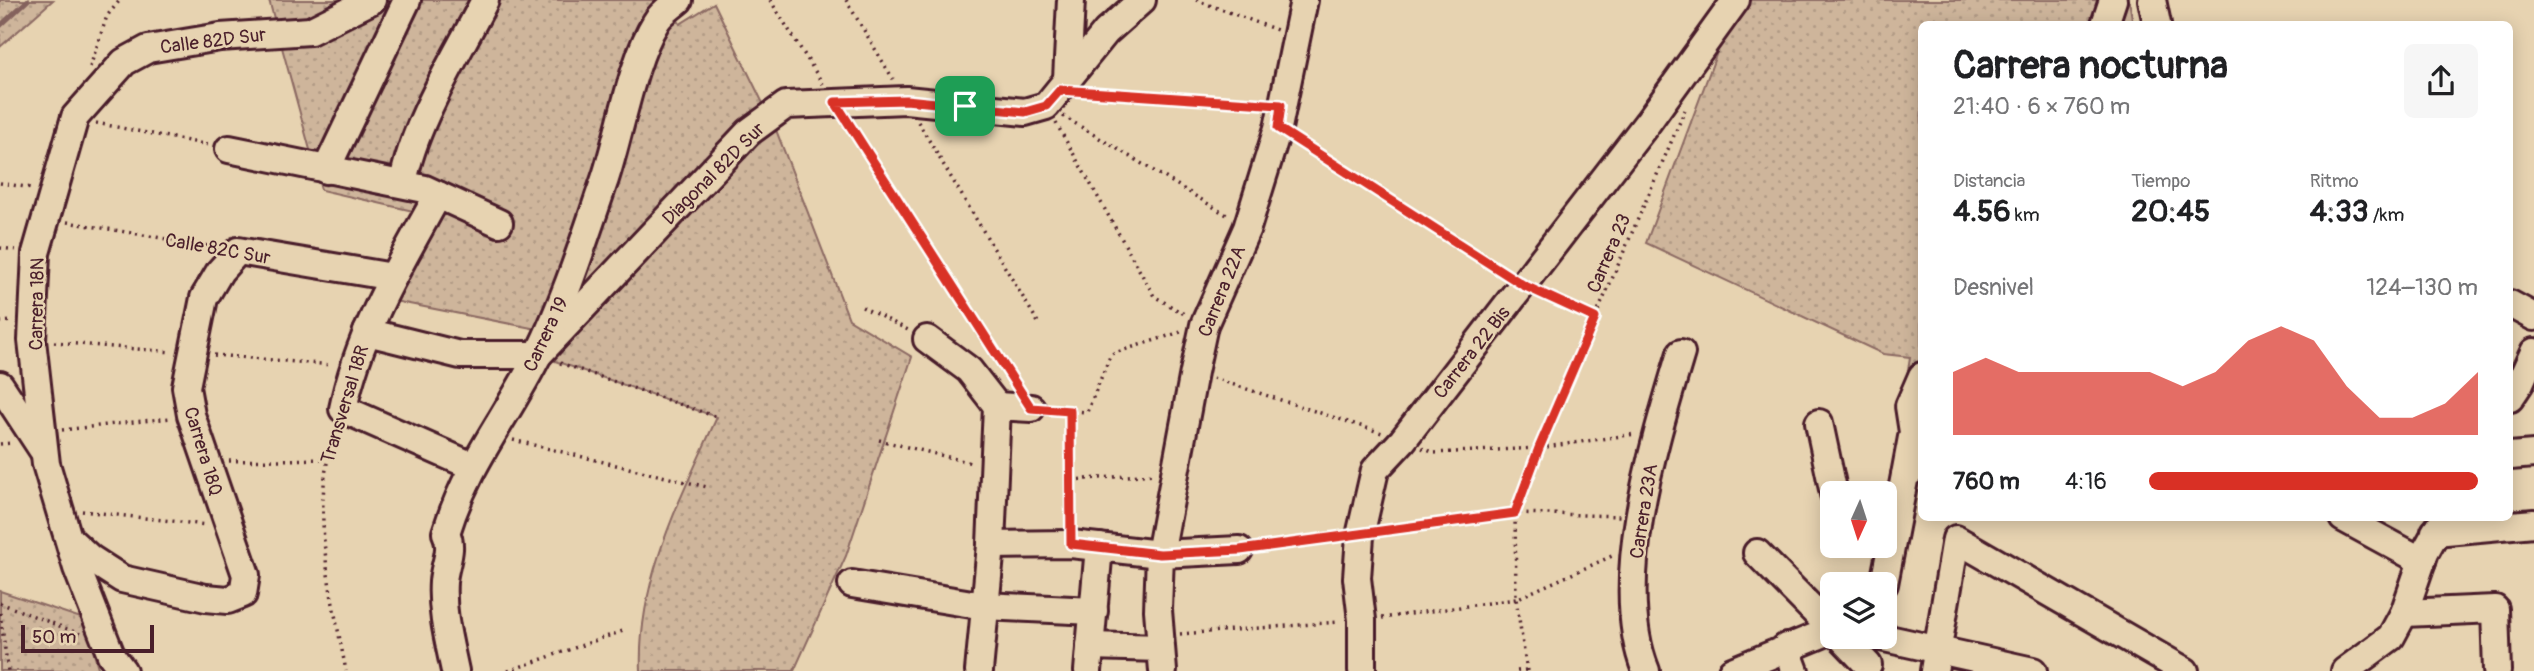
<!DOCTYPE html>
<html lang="es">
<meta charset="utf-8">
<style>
:root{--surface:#fff;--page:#f6f6f6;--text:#202124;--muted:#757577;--accent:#d93025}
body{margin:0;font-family:Pangolin,sans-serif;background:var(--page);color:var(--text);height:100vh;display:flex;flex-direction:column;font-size:26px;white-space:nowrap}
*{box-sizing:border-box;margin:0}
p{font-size:23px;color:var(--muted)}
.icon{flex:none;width:38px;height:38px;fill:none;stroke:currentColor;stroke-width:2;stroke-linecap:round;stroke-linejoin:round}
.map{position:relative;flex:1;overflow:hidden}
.drawer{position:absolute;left:1918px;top:21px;width:595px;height:500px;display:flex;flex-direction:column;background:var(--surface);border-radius:10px;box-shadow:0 4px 18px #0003}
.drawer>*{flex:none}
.needle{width:46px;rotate:183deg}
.fabs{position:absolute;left:1820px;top:481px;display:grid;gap:14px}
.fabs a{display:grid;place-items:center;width:77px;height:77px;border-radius:10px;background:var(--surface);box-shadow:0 4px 18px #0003;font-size:35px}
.scale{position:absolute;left:21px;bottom:18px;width:133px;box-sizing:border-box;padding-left:7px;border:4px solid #4a1f2b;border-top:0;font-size:19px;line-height:24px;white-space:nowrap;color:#4a1f2b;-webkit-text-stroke:5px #e7d3b1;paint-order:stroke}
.pin{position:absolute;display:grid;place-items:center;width:60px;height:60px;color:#fff;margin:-30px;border-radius:14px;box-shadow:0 4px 10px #0006}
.round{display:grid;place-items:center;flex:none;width:74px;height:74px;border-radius:10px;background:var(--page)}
.summary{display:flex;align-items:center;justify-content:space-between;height:119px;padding:0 35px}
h1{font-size:38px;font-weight:700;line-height:52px}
.figures{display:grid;grid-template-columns:repeat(3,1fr);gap:10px;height:119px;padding:7px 35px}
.figures div{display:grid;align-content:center}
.figures b{font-size:30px;font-weight:700}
.figures small{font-size:19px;font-weight:400}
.figures p{font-size:19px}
.chart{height:196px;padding:14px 35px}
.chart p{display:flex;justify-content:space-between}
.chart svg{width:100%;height:126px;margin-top:7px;fill:var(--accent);opacity:.7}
ul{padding:0 35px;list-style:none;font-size:23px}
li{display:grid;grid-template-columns:112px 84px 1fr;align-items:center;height:52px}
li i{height:18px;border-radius:9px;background:var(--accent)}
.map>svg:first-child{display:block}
.green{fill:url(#green-dots);stroke:#8c6a63;stroke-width:2}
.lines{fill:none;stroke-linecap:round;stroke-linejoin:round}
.stream{stroke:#84625d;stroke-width:5}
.minor-casing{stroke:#4a1f2b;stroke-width:32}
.path{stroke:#4a1f2b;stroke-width:3.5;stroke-dasharray:2 5;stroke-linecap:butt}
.minor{stroke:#e7d3b1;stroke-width:26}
.route-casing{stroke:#fff;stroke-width:14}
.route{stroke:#d93025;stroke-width:9}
.labels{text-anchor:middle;stroke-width:5;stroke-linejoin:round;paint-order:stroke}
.street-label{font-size:19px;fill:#4a1f2b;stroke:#e7d3b1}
</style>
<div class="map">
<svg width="2534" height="671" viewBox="0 0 2534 671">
<defs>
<pattern id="green-dots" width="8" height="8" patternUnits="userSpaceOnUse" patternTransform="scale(1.75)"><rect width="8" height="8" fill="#ceb59b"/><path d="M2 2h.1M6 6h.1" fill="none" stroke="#b29b86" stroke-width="1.8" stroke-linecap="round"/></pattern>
</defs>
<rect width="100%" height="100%" fill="#e7d3b1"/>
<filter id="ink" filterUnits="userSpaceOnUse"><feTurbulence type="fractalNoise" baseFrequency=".0143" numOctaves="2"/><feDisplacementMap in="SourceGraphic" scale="14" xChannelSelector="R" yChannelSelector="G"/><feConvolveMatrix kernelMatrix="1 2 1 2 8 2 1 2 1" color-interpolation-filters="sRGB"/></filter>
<g filter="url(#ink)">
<g class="green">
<path d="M0,0H53L0,47Z"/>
<path d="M269,0H667L680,24L714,3L776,130L849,319L912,357L846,556L794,671H641C637,580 681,498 717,417L552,360L572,336L394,301L435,216L321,190Z"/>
<path d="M1742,0H2129L2133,24H1922L1921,434L1899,429L1910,357L1883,354L1646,243L1729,20Z"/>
<path d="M0,591L84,619L99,671H0Z"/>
</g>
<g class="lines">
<path class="stream" d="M0,26L28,0"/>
<defs>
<g id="minor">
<path d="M2152,0L2157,24"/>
<path d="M2105,24L2113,0"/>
<path d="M1067,79L1071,0"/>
<path d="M229,149L425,189L499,223"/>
<path d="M326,170L407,0"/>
<path d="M403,183C414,122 457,56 485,0"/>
<path d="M438,195C400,264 359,331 343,409L472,466"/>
<path d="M2510,304L2534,317"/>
<path d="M367,332L460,355H538L749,132L786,105L906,100L1025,112L1046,106L1106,32L1142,0"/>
<path d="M927,339L969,370L997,406"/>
<path d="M0,385L42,449"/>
<path d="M2510,398L2520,383L2534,352"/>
<path d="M1819,423L1834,494"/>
<path d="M2510,456L2534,454"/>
<path d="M1905,475L1913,432L1909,406L1922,376"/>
<path d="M2343,518L2422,561"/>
<path d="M2435,532L2534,523"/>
<path d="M69,539L91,559L122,579L206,598L228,600L243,594L246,575L191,415L186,387L204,298L220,271L238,251L393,277"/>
<path d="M991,545L1071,544L1160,554L1239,550"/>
<path d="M1757,553L1832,629"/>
<path d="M852,584L984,606L1094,611"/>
<path d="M1884,584L1905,475L1922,464"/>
<path d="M2404,613L2495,609L2497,671"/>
<path d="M1841,637L1868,665"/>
<path d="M1880,637L2033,671"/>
<path d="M1090,646L1161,648"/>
<path d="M1786,647L1795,671"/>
<path d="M123,671L111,655L77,568L46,464L32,340L36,253L75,117L124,62L148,49L220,37L310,31L372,0"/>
<path d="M455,671C449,642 441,612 443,582C444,565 454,549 446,533C468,461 507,418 539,353C566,298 585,237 605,179C620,134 632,60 656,22C661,13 671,7 679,0"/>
<path d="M979,671L991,545L997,406L1031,408"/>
<path d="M1088,671L1099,547"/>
<path d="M1163,671L1158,610L1160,554L1194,372L1204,325L1247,228L1278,128L1304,0"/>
<path d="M1362,671V620L1357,578L1360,536L1375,470L1403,440L1648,122L1736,0"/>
<path d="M1646,671C1610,583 1655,440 1681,353"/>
<path d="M1732,671L1832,630"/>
<path d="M1934,671L1956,539L2185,671"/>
<path d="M2345,671L2391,637L2404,613L2425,552L2444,518"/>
</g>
</defs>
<use href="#minor" class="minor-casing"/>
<g class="path">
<path d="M770,0L823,84"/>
<path d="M846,0L893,79"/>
<path d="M1196,0L1277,30"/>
<path d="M90,67L107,16L120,0"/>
<path d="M1084,91L1261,104"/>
<path d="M1063,116L1230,217"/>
<path d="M918,122L1039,324"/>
<path d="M96,123L209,145"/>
<path d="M848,123L1018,387"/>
<path d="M1056,123L1154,296L1184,314"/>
<path d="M1297,140L1506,274"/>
<path d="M0,183L32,188"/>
<path d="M67,222L214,247"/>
<path d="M0,248L17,250"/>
<path d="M1543,295L1595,318"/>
<path d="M862,307L910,331"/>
<path d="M0,322L12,321"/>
<path d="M54,342L172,352"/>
<path d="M214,355L332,365"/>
<path d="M560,363L717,417"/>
<path d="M1213,378L1382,433"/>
<path d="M1053,409L1087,412L1111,354L1181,332"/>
<path d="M1070,411L1071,524"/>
<path d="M336,429C308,509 331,590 346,671"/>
<path d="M62,430L170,418"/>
<path d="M513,440L707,487"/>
<path d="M879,440L972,463"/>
<path d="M0,444L12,443"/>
<path d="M1422,448L1434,453L1539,448L1636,434"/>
<path d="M229,461L326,459"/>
<path d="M1072,480L1154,474"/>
<path d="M82,511L207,525"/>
<path d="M1381,533L1515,513L1620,516"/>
<path d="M1259,547L1338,538"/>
<path d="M0,603L80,634"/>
<path d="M0,613L8,671"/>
<path d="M1382,618L1516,599L1612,556"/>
<path d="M1180,634L1340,622"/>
<path d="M508,671L623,631"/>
<path d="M1517,671L1527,670"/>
<path d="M1527,671L1516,599L1515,513L1539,448L1685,110"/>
</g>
<use href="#minor" class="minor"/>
</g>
</g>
<g class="lines" filter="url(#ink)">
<defs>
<path id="route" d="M1060,90L1281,105L1278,128L1523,285L1595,318L1539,448L1515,513L1240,550L1160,554L1071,544L1070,411L1031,408L835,102L906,100L1025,112L1046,106Z"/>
</defs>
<use href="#route" class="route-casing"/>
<use href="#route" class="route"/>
</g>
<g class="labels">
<g class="street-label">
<text transform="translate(213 40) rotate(-7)" y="7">Calle 82D Sur</text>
<text transform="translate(713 173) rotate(-45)" y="7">Diagonal 82D Sur</text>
<text transform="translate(218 248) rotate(10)" y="7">Calle 82C Sur</text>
<text transform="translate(1608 253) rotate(-67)" y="7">Carrera 23</text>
<text transform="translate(1221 291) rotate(-68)" y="7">Carrera 22A</text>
<text transform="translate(36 304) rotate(-89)" y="7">Carrera 18N</text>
<text transform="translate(545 334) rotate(-65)" y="7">Carrera 19</text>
<text transform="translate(1471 352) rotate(-52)" y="7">Carrera 22 Bis</text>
<text transform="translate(344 404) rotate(-73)" y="7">Transversal 18R</text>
<text transform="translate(204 451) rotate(73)" y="7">Carrera 18Q</text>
<text transform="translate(1643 511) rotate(-81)" y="7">Carrera 23A</text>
</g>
</g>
</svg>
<div class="fabs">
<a><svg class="needle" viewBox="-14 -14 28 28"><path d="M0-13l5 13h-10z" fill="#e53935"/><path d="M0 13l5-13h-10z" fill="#757577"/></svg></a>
<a><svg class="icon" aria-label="layers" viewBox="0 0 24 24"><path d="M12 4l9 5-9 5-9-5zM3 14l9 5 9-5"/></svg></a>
</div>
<div class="scale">50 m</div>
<div class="pin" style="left:965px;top:106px;background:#1e9e55"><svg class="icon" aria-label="arrive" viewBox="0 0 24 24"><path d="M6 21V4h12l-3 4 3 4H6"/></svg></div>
<section class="drawer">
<div class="summary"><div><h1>Carrera nocturna</h1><p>21:40 · 6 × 760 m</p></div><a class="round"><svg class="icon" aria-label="share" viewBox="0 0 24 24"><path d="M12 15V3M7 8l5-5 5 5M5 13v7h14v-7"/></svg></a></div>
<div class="figures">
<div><p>Distancia</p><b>4.56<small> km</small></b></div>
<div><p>Tiempo</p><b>20:45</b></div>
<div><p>Ritmo</p><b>4:33<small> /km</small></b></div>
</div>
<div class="chart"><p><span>Desnivel</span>124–130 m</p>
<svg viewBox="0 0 160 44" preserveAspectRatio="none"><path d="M0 44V22L10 17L20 22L30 22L40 22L50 22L60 22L70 27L80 22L90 11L100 6L110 11L120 27L130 38L140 38L150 33L160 22V44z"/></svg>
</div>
<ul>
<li><b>760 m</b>4:16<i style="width:100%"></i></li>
</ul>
</section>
</div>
